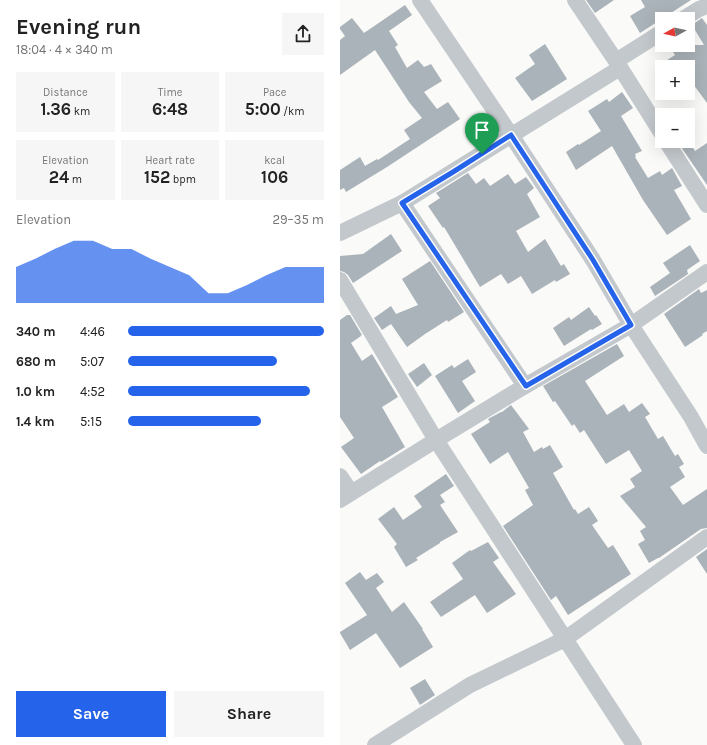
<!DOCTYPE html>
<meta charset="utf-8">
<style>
:root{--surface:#fff;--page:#f6f6f6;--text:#222;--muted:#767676;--accent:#2563eb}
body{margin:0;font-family:Karla,sans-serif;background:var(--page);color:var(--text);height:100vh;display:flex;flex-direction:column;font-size:15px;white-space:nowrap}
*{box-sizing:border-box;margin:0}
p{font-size:13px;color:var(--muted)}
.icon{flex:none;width:22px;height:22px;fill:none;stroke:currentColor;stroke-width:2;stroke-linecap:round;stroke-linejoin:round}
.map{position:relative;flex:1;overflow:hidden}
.drawer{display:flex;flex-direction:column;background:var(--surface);width:340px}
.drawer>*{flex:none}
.needle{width:26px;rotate:262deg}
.tools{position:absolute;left:315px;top:12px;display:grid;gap:8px}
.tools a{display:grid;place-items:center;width:40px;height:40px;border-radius:0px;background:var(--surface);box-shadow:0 4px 16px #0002;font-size:20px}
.pin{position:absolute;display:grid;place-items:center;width:34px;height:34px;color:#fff;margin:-41px -17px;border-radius:50% 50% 50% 0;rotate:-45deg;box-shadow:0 0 4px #0007}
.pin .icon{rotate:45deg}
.round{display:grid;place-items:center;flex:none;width:42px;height:42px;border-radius:0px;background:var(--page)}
.headline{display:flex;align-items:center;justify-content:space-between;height:68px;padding:0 16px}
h1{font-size:22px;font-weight:700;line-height:30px}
.stats{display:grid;grid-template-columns:repeat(3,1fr);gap:6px;height:68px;padding:4px 16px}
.stats div{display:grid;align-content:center;border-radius:0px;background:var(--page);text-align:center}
.stats b{font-size:17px;font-weight:700}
.stats small{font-size:11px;font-weight:400}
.stats p{font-size:11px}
.chart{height:112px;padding:8px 16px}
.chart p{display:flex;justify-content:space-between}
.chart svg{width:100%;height:72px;margin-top:4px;fill:var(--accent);opacity:.7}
.action{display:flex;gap:8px;margin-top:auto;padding:8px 16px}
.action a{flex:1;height:46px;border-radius:0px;background:var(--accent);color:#fff;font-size:16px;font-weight:700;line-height:46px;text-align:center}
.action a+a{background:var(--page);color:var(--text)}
ul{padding:0 16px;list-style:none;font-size:13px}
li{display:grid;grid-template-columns:64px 48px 1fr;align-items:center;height:30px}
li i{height:10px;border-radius:5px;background:var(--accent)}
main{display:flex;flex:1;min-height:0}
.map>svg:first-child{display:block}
.building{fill:#aab3b9}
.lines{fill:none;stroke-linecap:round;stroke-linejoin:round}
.minor{stroke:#c3c8cc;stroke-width:16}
.route-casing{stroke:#fff;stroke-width:8}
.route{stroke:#2563eb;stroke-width:5}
</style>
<main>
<section class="drawer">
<div class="headline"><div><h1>Evening run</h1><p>18:04 · 4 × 340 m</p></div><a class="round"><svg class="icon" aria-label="share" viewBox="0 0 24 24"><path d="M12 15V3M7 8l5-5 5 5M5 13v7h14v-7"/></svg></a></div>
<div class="stats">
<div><p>Distance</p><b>1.36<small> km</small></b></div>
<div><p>Time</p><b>6:48</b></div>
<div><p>Pace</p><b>5:00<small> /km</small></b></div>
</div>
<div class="stats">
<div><p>Elevation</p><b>24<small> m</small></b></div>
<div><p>Heart rate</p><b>152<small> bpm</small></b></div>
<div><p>kcal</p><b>106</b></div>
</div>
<div class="chart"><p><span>Elevation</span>29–35 m</p>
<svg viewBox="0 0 160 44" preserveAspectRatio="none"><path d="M0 44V22L10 17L20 11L30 6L40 6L50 11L60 11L70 17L80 22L90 27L100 38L110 38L120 33L130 27L140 22L150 22L160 22V44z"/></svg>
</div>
<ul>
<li><b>340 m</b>4:46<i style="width:100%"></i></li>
<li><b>680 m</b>5:07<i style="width:76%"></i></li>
<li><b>1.0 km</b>4:52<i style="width:93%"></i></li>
<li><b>1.4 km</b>5:15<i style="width:68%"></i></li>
</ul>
<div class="action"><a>Save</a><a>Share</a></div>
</section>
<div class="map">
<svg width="367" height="745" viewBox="0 0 367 745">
<rect width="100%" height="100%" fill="#fafaf8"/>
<g class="building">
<path d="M246,0H274L255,13Z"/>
<path d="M301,0H351L300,33L290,16L305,7Z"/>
<path d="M65,5L72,15L49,31L58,45L55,47L67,68L78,60L84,67L91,64L102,81L84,92L97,109L108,102L120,119L47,167L6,192L4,188L0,190V170L20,157L25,166L37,159L38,160L70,139L64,130L82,118L69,102L35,50L0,75V40L5,36L0,29V27L12,18L24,33Z"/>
<path d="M362,18L367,25V103L348,77V67H316L335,55L333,52L344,45H364L352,25Z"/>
<path d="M205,44L227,79L192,101L175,78L195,64L189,55Z"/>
<path d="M282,92L293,108L281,116L302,151L295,154L296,156L295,157L308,178L320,171L322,175L332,168L342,186L334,190L351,219L327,235L303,200L272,146L236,170L226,152L238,144L239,145L261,131L248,111L267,99L269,102Z"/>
<path d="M337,141H349L355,151L367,143V185Z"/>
<path d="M128,173L136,184L144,178L150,186L168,174L175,184L186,177L194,188L187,194L200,217L176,231L188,252L205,239L221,266L224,264L230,274L216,282L215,280L192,294L181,276L168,284L161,274L140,287L104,227L103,228L88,206L100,198L96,193Z"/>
<path d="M51,234L62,251L13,283L8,275L4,272L0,271V256L23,254Z"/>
<path d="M350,245L360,261L347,270L348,274L315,296L310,287L330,273L323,263Z"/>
<path d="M90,261L124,312L108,322L107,320L85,334L67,347L51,324L42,330L34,318L51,306L56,314L78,305L62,279Z"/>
<path d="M359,289L361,293L367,290V331L362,334L363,335L345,347L324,314Z"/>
<path d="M249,307L255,316L256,315L262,324L252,330L251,329L224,346L213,328L229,317L231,320Z"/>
<path d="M7,315H10L22,335L20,336H21L11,343L22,361L32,354L58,397L42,407L65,447L41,462L40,461L21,474L1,447L14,438L0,417V320Z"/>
<path d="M277,344L284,356L245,381L267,415L284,404L289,412L302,403L310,414L305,417L318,439L323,436L335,456L338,454L344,464L339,467L345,477L330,487L343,505L367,489V528L361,529L319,558H318L309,563L298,544L305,540L300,531L306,527L280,496L295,487L290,479L302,471L289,450L266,464L244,430L240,433L234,424L232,426L215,401L213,402L203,386Z"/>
<path d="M128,359L136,372L122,381L135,401L118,413L95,376L112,365L114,368Z"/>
<path d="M84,363L92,375L77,387L68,374Z"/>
<path d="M171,405L189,429L183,432L194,452L202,447L203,449L210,445L223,467L213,473L234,510L235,509L238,514L249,507L258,521L252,525L268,548L273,545L291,574L228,615L216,596L211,600L163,526L193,505L185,490L189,488L168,452L150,464L131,434L150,422L148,419L161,412H162Z"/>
<path d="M106,474L114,486L100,495L105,502L100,505L118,532L100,542V543L76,558L78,560L66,567L54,547L57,544L38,519L54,507L63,520L82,507L74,496Z"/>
<path d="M148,542L159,558L153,562L176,594L147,613L135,595L101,617L90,602L123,579L112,563L130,550L131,551Z"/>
<path d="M367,549V574L356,557Z"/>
<path d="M20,572L26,580L37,573L44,582L36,588L52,612L64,602L83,629H82L93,647L60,668L36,633L10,650L0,633V632L27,615L5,583Z"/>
<path d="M85,679L95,695L80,705L70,688Z"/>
</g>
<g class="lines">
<g class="minor">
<path d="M80,0L171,135L253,260L291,325L351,417L367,446"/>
<path d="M235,0L276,61L322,134"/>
<path d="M343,19L359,9L367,6"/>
<path d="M276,61L322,32"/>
<path d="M326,141L367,205"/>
<path d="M62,203L185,386"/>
<path d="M0,233L62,203L280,68"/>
<path d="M0,280L96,440L294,745"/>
<path d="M0,476L11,492"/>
<path d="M0,500L96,440L185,386L291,325L367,272"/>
<path d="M35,745L130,685L225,639L367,537"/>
</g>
</g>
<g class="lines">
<defs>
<path id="route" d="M171,135L253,260L291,325L186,386L62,203L113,172Z"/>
</defs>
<use href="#route" class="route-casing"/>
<use href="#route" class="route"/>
</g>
</svg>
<div class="tools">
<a><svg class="needle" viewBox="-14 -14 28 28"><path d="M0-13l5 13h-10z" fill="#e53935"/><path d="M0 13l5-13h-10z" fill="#767676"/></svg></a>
<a>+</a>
<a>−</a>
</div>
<div class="pin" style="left:142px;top:154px;background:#1e9e55"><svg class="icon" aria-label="arrive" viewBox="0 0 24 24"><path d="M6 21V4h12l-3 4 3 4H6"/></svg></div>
</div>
</main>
